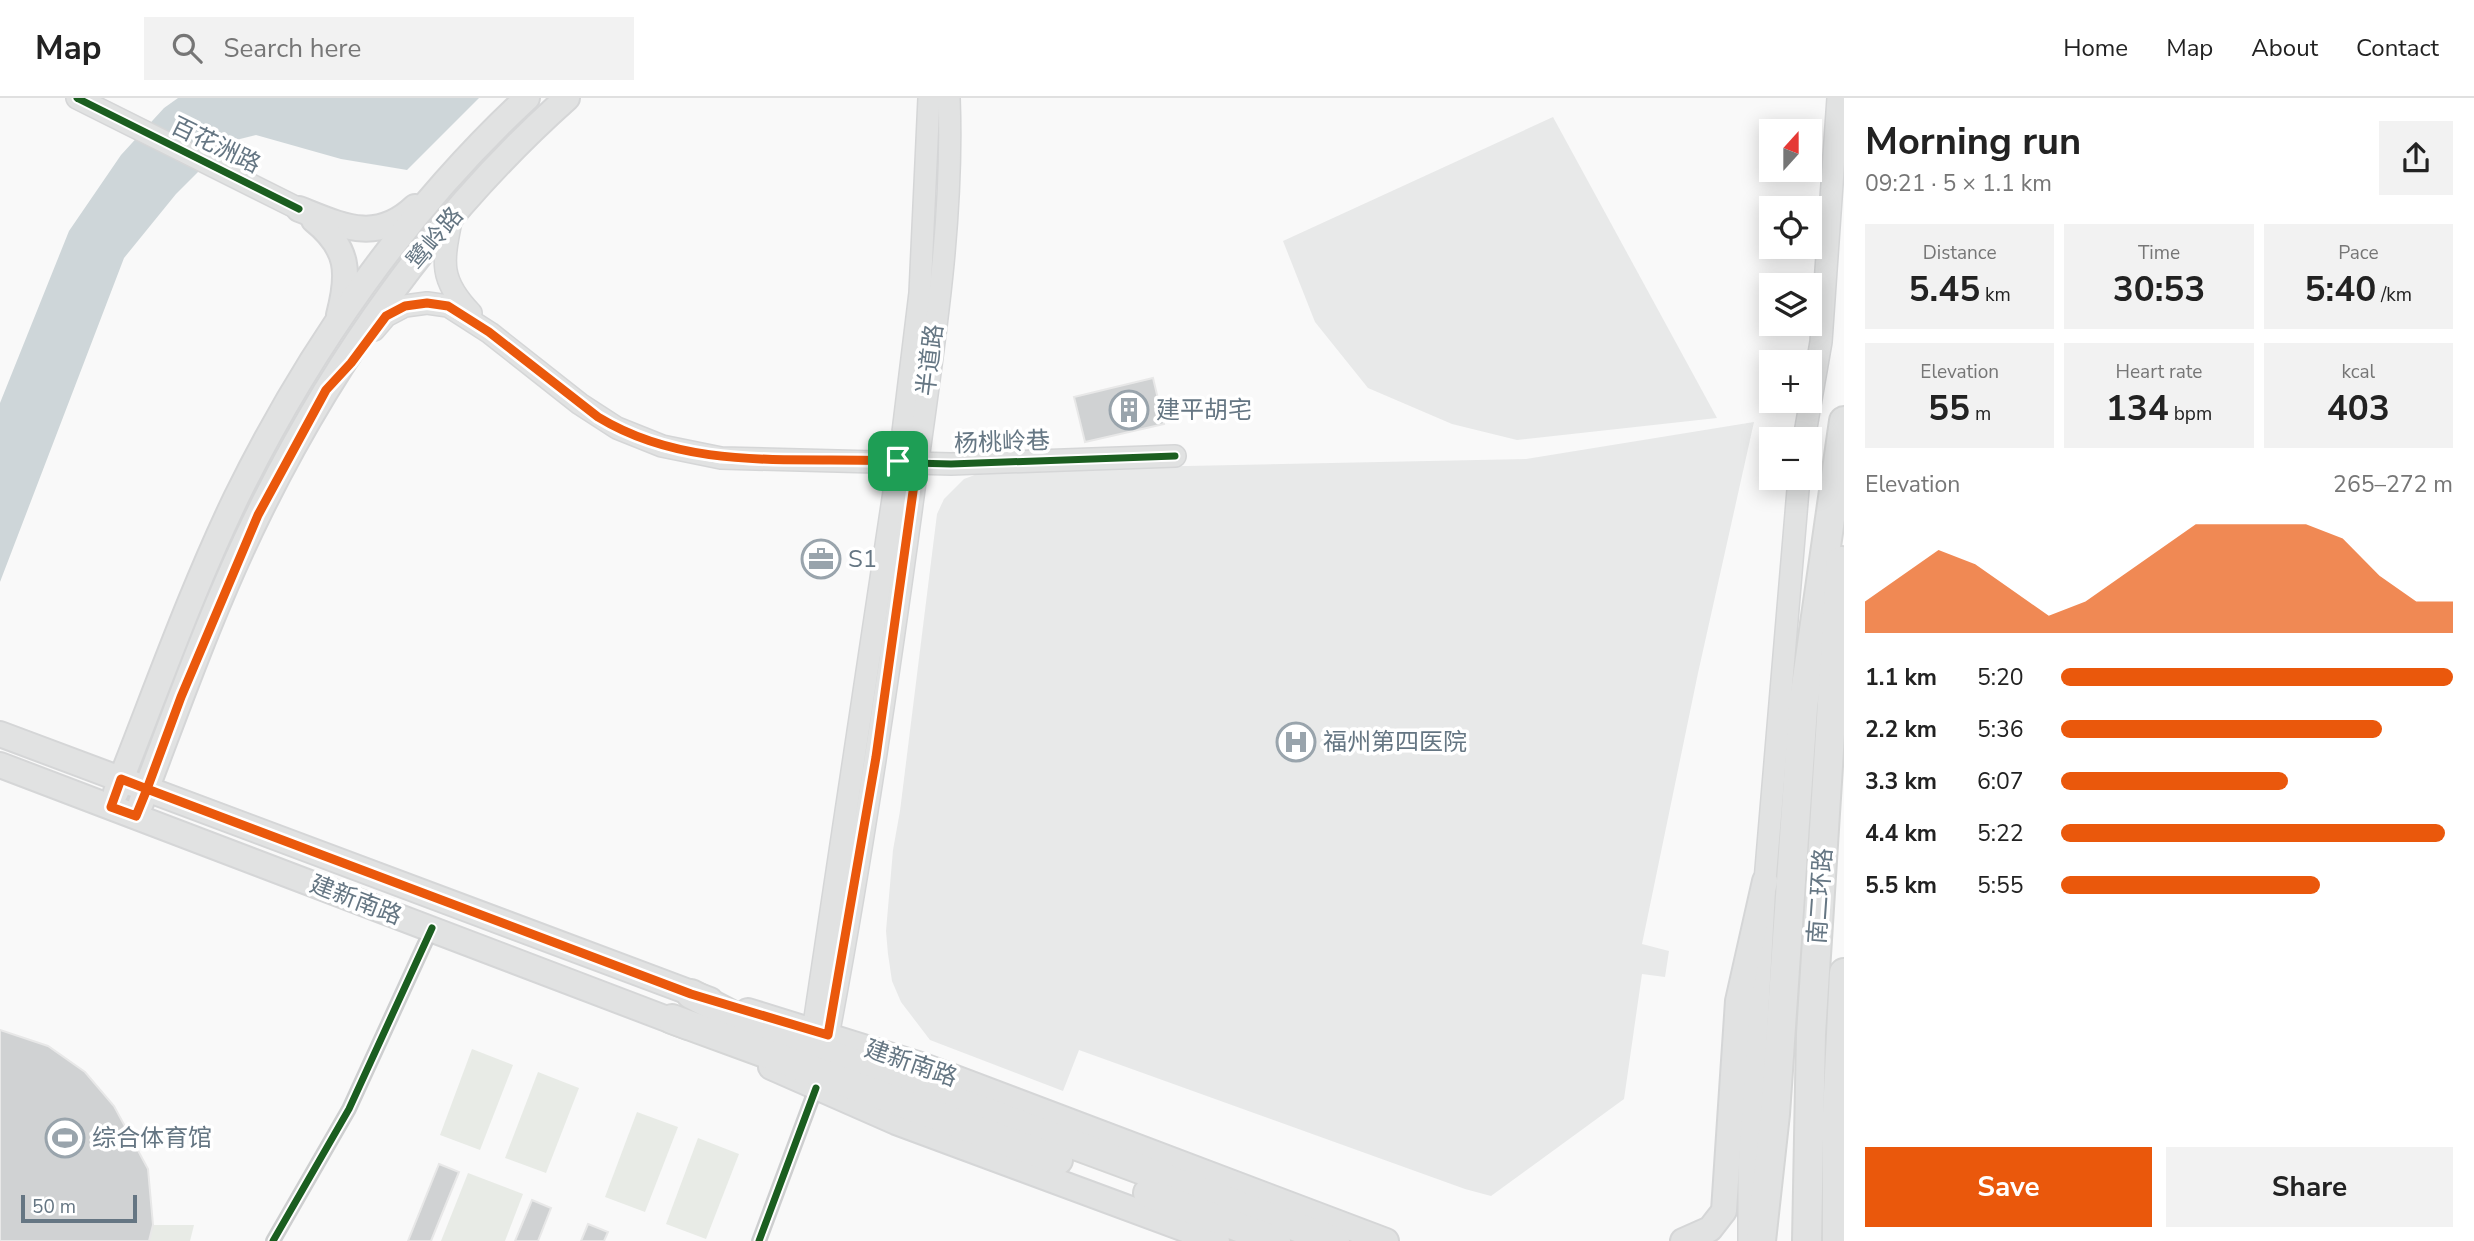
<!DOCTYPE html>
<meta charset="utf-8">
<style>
:root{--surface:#fff;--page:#f2f2f2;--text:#222;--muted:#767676;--line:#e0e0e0;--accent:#ea580c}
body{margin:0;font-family:"Nunito Sans","Noto Sans SC",sans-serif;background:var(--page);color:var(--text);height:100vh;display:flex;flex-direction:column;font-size:26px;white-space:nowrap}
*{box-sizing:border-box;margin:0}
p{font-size:23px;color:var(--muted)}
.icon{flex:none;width:38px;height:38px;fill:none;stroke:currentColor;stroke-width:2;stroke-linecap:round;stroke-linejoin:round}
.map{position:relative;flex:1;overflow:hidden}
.panel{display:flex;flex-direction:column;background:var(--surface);width:630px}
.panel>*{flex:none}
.needle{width:46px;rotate:21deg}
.buttons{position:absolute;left:1759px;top:21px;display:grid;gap:14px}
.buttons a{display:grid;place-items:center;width:63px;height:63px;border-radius:0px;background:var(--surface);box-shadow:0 4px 18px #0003;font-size:35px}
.scale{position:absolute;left:21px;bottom:18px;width:116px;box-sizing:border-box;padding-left:7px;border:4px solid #657683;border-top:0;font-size:19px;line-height:24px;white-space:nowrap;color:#657683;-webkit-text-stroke:5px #fff;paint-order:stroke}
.pin{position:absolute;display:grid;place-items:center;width:60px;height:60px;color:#fff;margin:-30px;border-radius:14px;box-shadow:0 4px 10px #0006}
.round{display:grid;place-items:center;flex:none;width:74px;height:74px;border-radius:0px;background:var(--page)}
.headline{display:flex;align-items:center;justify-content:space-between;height:119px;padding:0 21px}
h1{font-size:38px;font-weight:700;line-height:52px}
.figures{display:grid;grid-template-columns:repeat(3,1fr);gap:10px;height:119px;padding:7px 21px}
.figures div{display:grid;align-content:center;border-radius:0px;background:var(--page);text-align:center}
.figures b{font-size:35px;font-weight:700}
.figures small{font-size:19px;font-weight:400}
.figures p{font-size:19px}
.chart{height:196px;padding:14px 21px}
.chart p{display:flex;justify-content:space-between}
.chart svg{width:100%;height:126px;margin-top:7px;fill:var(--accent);opacity:.7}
.primary-button{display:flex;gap:14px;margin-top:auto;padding:14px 21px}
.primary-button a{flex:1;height:80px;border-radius:0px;background:var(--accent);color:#fff;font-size:28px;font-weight:700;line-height:80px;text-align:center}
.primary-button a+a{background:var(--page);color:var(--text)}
ul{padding:0 21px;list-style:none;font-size:23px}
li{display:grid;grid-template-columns:112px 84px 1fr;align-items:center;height:52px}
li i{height:18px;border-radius:9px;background:var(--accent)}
header{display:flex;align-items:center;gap:42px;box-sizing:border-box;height:98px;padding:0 35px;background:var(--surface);border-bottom:2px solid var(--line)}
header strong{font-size:33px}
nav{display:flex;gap:38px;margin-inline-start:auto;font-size:24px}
.search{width:490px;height:63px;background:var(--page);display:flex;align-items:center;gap:18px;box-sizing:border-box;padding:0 24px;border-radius:0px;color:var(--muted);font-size:26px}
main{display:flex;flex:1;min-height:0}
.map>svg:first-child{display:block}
.built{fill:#e8e9e9}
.green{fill:#e8ebe6}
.water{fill:#ced6d9}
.building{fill:#d0d2d3;stroke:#e8e8e8;stroke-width:2}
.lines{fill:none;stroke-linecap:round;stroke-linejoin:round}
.secondary-casing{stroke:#d5d6d7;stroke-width:24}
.primary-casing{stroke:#d5d6d7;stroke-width:28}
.highway-casing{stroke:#d5d6d6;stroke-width:32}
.street{stroke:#cecfd0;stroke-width:16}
.secondary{stroke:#e1e2e2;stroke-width:21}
.primary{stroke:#e1e2e2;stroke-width:24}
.highway{stroke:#e1e2e2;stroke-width:28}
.cycleway-casing{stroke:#fff;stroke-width:11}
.cycleway{stroke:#1b5e20;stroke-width:7}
.route-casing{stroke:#fff;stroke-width:14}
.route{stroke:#ea580c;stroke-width:9}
.labels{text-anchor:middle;stroke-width:7;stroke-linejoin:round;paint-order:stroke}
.street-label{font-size:24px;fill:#657683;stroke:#fff}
.poi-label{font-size:24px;fill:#657683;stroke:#fff;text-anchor:start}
</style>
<header>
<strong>Map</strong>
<div class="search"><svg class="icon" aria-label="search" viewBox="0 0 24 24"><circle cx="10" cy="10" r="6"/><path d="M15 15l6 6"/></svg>Search here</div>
<nav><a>Home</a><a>Map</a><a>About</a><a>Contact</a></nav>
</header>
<main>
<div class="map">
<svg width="1844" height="1143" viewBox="0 0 1844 1143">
<rect width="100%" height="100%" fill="#f9f9f9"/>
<g class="built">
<path d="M1553,19L1717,320L1517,342L1452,326L1368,290L1315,224L1283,143Z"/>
<path d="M1754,324L1698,575L1642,846L1669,853L1665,879L1642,876L1624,1001L1491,1098L1465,1091L1079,952L1063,993L930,942L901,904L892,883L888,856L886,833L893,752L900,713L937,416L944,401L964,381L988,372L1526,361Z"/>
</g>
<g class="green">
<path d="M472,951L513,967L480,1052L440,1037Z"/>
<path d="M538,974L579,990L546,1075L505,1060Z"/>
<path d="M637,1014L678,1029L645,1114L605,1099Z"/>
<path d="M698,1040L739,1056L706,1141L666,1126Z"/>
<path d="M468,1075L523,1096L505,1143H441Z"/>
<path d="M153,1127H194L190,1143H149Z"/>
</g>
<path class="water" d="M178,0H479L407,72L341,61L256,37L228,44L176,96L124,160L0,484V305L69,133L121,57L164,10Z"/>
<g class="building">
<path d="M1153,280L1164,326L1085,344L1074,299Z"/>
<path d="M0,932L48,948L85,974L114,1008L148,1071L153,1127L149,1143H0Z"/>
<path d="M439,1066L459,1074L431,1143H408Z"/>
<path d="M532,1102L551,1110L538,1143H515Z"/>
<path d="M588,1126L608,1134L604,1143H581Z"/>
</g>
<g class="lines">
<defs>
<g id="secondary">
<path d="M77,0L299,111"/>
<path d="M452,118C443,163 438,181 471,215"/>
<path d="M374,232L386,218L405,208L427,205L448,208L490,235L580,306L617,330L662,348L721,360L951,366L1175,358"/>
<path d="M1804,341L1821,244L1838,0"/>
<path d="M813,933L903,334L920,195L929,0"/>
<path d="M828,938C863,754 890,569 915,384C932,257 954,128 949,0"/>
<path d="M1749,1143V1071L1765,783L1799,380"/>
</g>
<g id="primary">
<path d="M299,111C342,128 376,146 415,109"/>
<path d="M314,122C349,150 350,175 339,217"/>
<path d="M0,636L710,902"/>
<path d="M0,667L688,929"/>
<path d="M116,694C155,596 190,496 236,400C308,253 406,112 527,0"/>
<path d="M141,705C178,608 213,508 259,415C335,260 438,115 567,0"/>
<path d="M748,913L921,967L1386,1143"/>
<path d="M771,969L896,1024L1217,1143"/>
<path d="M1683,1143L1710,1131L1724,1113L1738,903L1765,783"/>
</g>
<g id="highway">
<path d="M691,896L743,923L777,937L1335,1143"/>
<path d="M672,921L1058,1062"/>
<path d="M1148,1095L1276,1143"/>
<path d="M1761,1143L1775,1016L1803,609L1844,323"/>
<path d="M1807,1143L1811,936L1841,463"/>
<path d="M1837,1143V1016L1844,875"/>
</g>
</defs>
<use href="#secondary" class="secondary-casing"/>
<use href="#primary" class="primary-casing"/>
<use href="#highway" class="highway-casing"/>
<g class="street">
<path d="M273,1143L349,1011L432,830"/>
<path d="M759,1143L816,990"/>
</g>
<use href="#secondary" class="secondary"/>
<use href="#primary" class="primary"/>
<use href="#highway" class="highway"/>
<defs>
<g id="cycleway">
<path d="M77,0L299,111"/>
<path d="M326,292L351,265L386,218L405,208L439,205L490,235L580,306L617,330L662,348L721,360L951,366L1175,358"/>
<path d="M273,1143L349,1011L432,830"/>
<path d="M759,1143L816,990"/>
</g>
</defs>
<use href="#cycleway" class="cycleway-casing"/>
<use href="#cycleway" class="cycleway"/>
</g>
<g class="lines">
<defs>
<path id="route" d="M898,363C796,358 690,375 598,319L489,234L448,208L427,205L405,208L386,218L351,265L326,292L258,417L181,599L147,691L121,681L111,709L136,718L147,691L691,896L828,937L876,659L917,365L898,363"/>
</defs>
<use href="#route" class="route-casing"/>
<use href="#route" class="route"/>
</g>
<defs>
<symbol id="building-ring" viewBox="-11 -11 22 22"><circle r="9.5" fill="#fff" stroke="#99a4ac" stroke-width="1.5"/><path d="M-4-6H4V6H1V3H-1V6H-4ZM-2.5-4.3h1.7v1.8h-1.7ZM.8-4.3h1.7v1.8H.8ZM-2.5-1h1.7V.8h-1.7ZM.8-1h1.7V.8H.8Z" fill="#99a4ac"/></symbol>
<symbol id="office-ring" viewBox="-11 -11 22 22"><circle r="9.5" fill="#fff" stroke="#99a4ac" stroke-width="1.5"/><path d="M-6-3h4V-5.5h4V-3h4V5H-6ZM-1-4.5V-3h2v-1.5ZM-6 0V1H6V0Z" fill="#99a4ac"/></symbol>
<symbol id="hospital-ring" viewBox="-11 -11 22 22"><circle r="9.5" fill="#fff" stroke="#99a4ac" stroke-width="1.5"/><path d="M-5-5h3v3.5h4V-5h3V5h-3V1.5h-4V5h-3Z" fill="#99a4ac"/></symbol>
<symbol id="stadium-ring" viewBox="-11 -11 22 22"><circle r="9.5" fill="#fff" stroke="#99a4ac" stroke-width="1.5"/><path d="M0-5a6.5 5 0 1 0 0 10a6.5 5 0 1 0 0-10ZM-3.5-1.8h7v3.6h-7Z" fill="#99a4ac"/></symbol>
</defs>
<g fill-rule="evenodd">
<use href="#building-ring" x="1107" y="290" width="44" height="44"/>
<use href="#office-ring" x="799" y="439" width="44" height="44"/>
<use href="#hospital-ring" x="1274" y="622" width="44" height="44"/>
<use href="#stadium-ring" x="43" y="1018" width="44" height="44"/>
</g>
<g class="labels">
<g class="street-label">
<text transform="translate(216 47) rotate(26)" y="8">百花洲路</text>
<text transform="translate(435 140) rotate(-50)" y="8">鹭岭路</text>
<text transform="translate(930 262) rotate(-83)" y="8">半道路</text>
<text transform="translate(1002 344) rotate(-2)" y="8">杨桃岭巷</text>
<text transform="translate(1820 798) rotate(-86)" y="8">南二环路</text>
<text transform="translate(356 802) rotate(21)" y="8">建新南路</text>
<text transform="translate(911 965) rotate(19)" y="8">建新南路</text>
</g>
<g class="poi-label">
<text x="1156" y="320">建平胡宅</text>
<text x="848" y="469">S1</text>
<text x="1323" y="652">福州第四医院</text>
<text x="92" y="1048">综合体育馆</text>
</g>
</g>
</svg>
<div class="buttons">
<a><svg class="needle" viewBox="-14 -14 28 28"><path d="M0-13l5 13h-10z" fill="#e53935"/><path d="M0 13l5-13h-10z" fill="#767676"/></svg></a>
<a><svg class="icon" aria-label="locate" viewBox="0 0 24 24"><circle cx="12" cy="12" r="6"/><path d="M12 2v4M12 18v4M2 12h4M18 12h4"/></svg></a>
<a><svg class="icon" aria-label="layers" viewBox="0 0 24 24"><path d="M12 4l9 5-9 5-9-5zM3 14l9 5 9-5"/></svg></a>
<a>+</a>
<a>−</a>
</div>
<div class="scale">50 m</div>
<div class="pin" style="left:898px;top:363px;background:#1e9e55"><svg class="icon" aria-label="arrive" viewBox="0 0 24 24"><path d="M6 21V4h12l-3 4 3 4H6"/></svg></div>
</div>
<section class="panel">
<div class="headline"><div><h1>Morning run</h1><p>09:21 · 5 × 1.1 km</p></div><a class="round"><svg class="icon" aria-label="share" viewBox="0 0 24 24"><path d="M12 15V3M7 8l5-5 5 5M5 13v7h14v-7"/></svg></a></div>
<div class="figures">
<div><p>Distance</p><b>5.45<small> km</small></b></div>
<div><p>Time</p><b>30:53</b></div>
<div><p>Pace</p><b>5:40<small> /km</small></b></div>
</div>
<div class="figures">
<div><p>Elevation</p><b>55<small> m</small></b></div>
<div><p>Heart rate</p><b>134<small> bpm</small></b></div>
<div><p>kcal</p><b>403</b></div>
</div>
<div class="chart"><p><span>Elevation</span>265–272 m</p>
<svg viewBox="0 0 160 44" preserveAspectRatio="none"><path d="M0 44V33L10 24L20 15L30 20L40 29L50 38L60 33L70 24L80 15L90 6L100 6L110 6L120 6L130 11L140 24L150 33L160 33V44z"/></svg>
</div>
<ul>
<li><b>1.1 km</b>5:20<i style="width:100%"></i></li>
<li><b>2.2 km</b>5:36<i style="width:82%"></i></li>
<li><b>3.3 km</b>6:07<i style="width:58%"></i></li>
<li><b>4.4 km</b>5:22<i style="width:98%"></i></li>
<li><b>5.5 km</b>5:55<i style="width:66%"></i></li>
</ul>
<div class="primary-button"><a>Save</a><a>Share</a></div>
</section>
</main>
